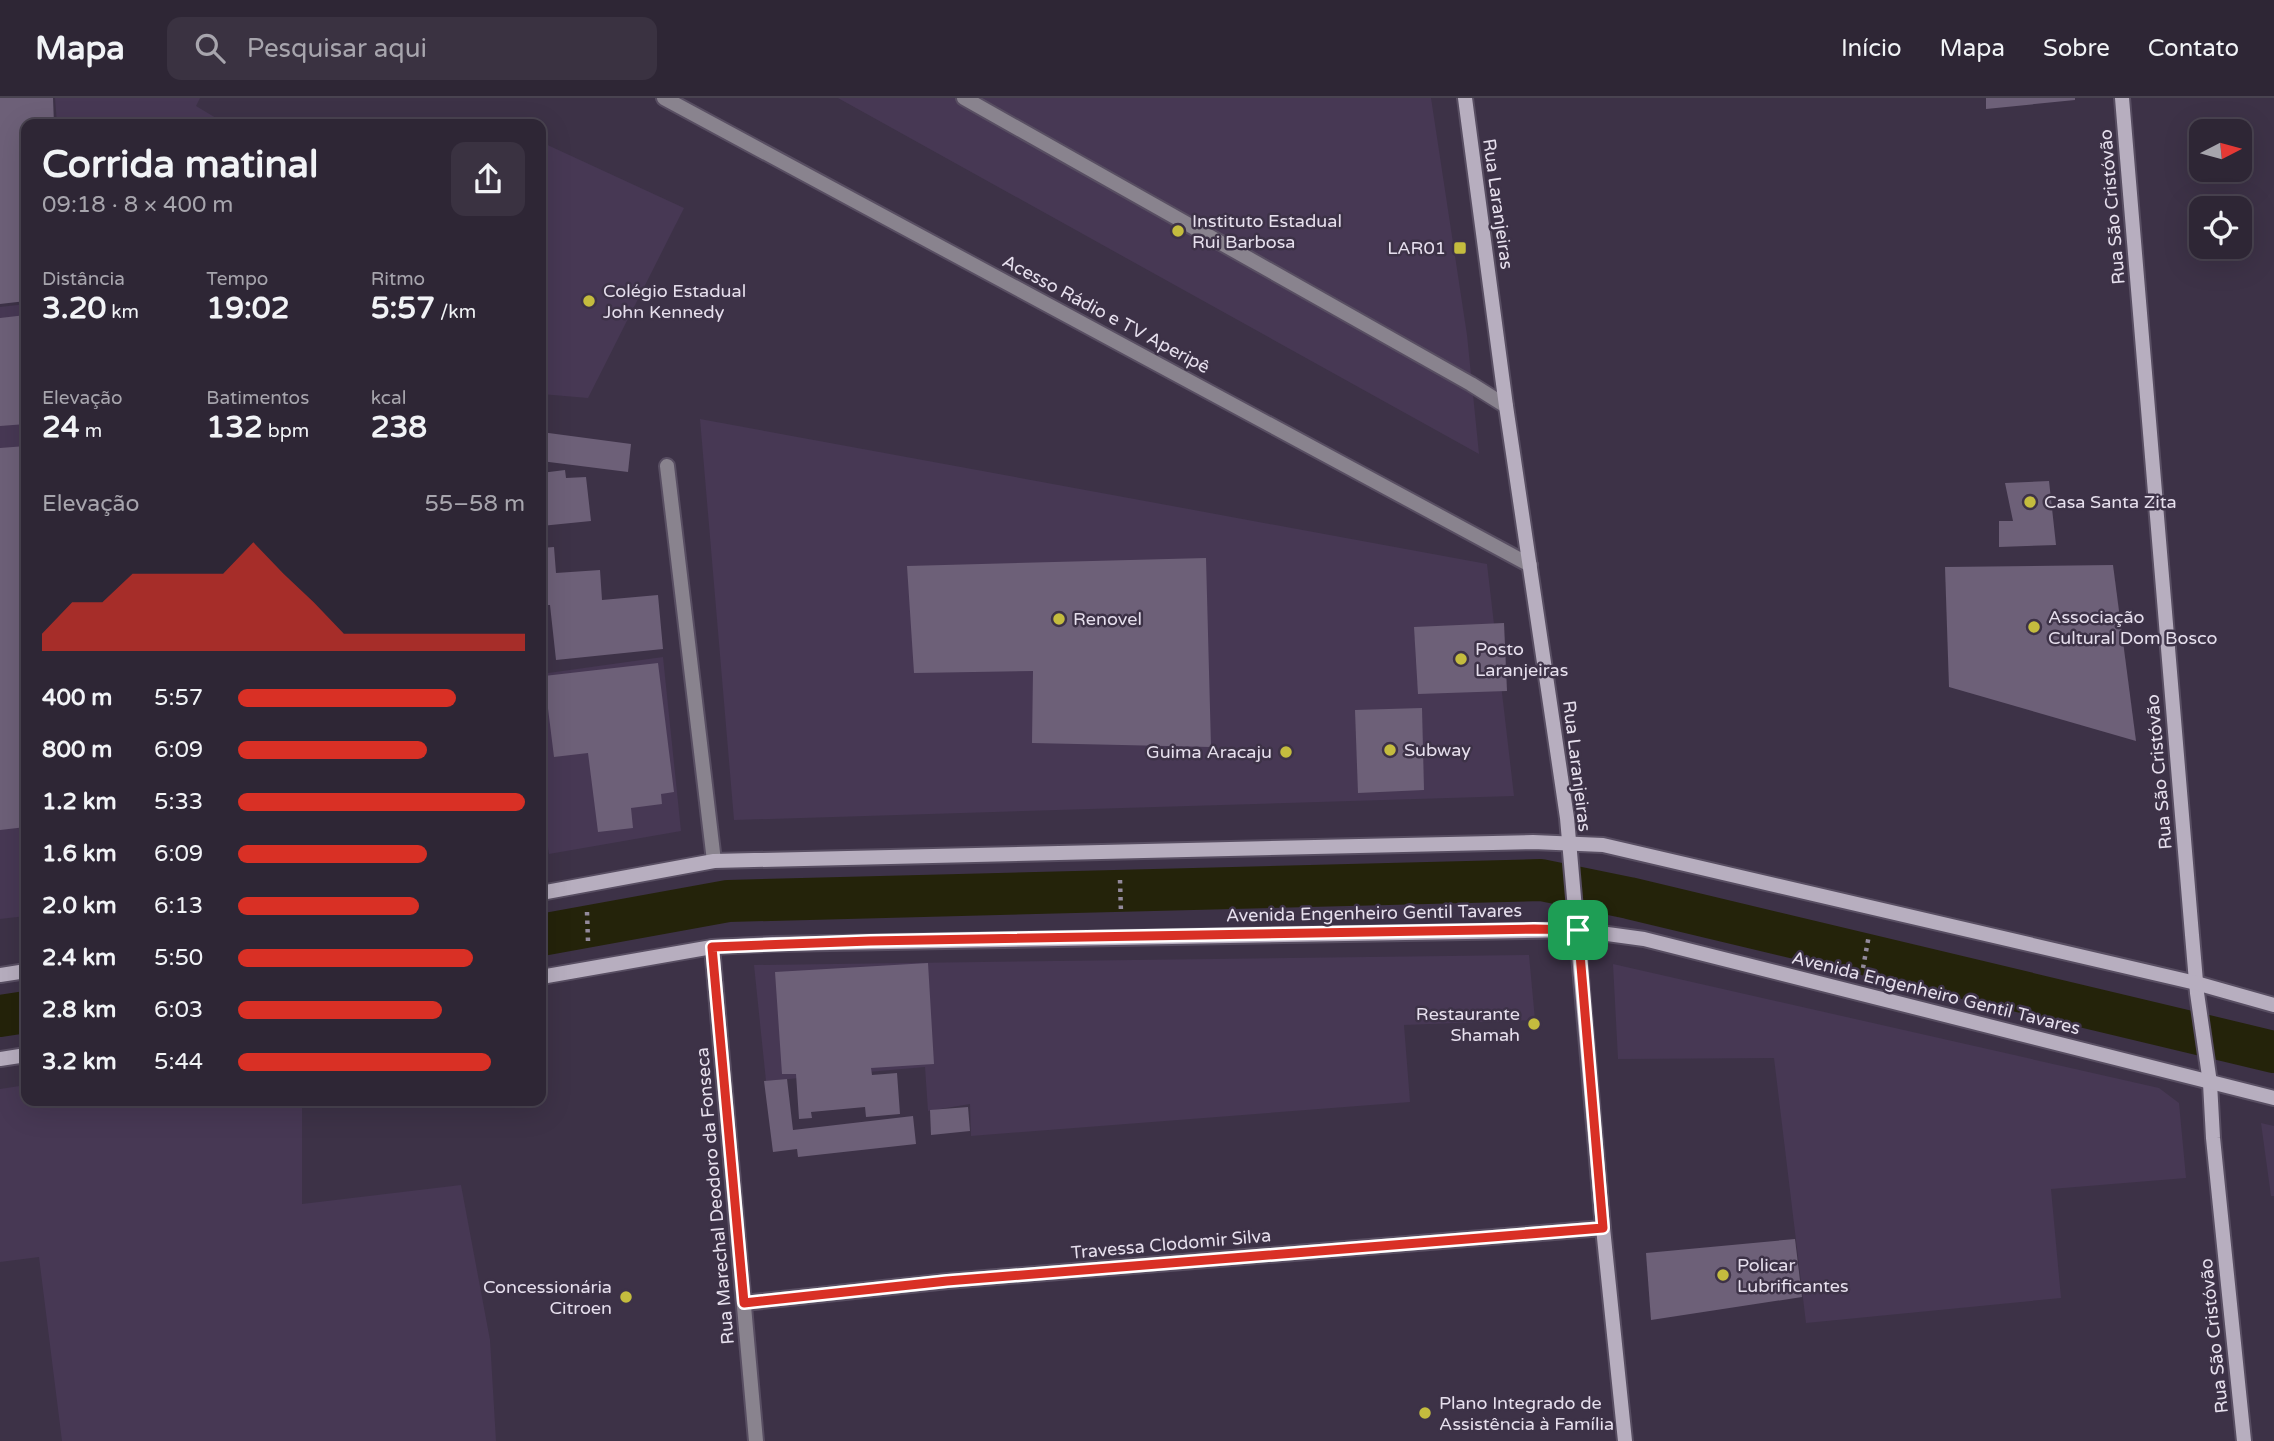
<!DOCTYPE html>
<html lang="pt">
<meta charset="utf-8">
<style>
:root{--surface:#2e2635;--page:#3a3241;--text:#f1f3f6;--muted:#a7a5ad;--line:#494350;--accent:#d93025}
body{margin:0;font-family:"Varela Round",sans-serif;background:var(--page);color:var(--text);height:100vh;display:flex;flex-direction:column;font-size:26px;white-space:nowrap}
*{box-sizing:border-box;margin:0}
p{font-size:23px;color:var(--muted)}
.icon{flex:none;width:38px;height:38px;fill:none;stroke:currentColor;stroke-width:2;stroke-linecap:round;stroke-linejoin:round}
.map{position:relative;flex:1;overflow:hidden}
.panel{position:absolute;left:21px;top:21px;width:525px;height:987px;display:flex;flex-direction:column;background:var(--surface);border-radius:14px;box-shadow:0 7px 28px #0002,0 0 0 2px var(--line)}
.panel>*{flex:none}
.needle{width:46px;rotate:84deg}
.tools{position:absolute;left:2189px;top:21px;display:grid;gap:14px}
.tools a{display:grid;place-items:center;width:63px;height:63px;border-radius:14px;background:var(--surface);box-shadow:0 7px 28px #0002,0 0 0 2px var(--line);font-size:35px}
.pin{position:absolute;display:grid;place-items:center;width:60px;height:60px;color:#fff;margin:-30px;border-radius:14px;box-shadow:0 4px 10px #0006}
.round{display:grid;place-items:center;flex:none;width:74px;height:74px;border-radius:14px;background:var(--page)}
.headline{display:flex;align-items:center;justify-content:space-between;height:119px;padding:0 21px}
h1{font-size:38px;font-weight:700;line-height:52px}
.metrics{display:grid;grid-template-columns:repeat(3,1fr);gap:10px;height:119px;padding:7px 21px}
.metrics div{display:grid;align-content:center}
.metrics b{font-size:30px;font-weight:700}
.metrics small{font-size:19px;font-weight:400}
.metrics p{font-size:19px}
.chart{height:196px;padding:14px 21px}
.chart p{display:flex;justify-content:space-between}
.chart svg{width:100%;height:126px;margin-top:7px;fill:var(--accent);opacity:.7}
ul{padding:0 21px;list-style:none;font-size:23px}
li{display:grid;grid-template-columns:112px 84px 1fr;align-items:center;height:52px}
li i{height:18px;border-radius:9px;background:var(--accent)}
header{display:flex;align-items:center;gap:42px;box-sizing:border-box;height:98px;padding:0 35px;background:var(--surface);border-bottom:2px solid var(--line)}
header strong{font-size:33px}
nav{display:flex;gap:38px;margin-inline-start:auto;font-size:24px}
.search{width:490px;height:63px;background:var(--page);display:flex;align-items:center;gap:18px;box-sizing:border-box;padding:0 24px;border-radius:14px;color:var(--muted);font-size:26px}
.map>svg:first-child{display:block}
.built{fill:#473854}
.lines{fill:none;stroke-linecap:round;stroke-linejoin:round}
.canal{stroke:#24230a;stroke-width:42}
.building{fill:#6d6078}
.service-casing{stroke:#584e62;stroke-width:18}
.minor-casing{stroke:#584e62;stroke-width:18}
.tertiary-casing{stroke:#584e62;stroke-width:18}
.secondary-casing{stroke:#584e62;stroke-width:18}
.path{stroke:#938a9c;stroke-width:4.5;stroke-dasharray:3.5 5;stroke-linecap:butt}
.service{stroke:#89838e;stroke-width:14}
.minor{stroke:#89838e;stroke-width:14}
.tertiary{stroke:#89838e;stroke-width:14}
.secondary{stroke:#b7aebf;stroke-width:14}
.route-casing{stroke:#fff;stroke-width:14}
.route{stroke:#d93025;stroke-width:9}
.poi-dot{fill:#c4bc3e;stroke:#3d3247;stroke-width:2.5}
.labels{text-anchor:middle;stroke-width:5;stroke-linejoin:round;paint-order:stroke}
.street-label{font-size:18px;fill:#e6dfed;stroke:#3d3247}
.poi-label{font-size:18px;fill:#e6dfed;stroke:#3d3247;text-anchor:start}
</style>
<header>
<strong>Mapa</strong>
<div class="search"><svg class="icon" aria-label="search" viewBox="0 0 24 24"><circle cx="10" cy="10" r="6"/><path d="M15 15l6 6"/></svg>Pesquisar aqui</div>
<nav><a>Início</a><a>Mapa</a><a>Sobre</a><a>Contato</a></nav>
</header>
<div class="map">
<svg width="2274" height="1343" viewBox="0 0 2274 1343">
<rect width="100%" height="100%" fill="#3d3247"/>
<g class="built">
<path d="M55,0H200L196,8L226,26H57Z"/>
<path d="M838,0H1431L1467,237L1479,356Z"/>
<path d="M541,44L684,110L588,300L541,296Z"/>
<path d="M26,206V818L0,821V209Z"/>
<path d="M700,321L1487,466L1514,698L734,722Z"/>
<path d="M663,559L681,733L549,756L541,704V576Z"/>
<path d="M1529,857L1535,922L1404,927L1410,1004L971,1038L970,1006L928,1013L925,969L766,983L754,867Z"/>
<path d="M1613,866L2159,990L2179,1005L2186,1080L2051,1091L2061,1200L1806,1225L1774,960L1618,961Z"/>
<path d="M26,987V1003H302V1106L461,1087L490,1242L496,1343H62L39,1159L0,1164V991Z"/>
<path d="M2261,1025L2274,1028V1098H2271Z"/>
</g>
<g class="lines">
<g class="canal">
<path d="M541,837L728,803L1541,782L1629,800L2274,954"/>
<path d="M0,918L26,914"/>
</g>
</g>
<g class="building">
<path d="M0,0H53L54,26H26V203L0,206Z"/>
<path d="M1986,0H2075V2L1986,11Z"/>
<path d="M26,217V326L0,328V220Z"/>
<path d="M541,334L631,346L628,374L541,363Z"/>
<path d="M26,348V729L0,732V350Z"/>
<path d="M565,372L566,380L586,379L591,423L541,428V375Z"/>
<path d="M2049,383L2056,447L1999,449V423H2013L2005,385Z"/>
<path d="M554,449L556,475L600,472L602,502L658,497L663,551L556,562L550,507H541V450Z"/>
<path d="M1206,460L1211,649L1032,645L1033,573L914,575L907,468Z"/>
<path d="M2113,467L2136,643L1949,589L1945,469Z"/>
<path d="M1504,525L1507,593L1418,596L1414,529Z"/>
<path d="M658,565L674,694L661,696L662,706L631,710L633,730L598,734L588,655L554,659L544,578Z"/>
<path d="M1422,610L1424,692L1358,695L1355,612Z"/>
<path d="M928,865L934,966L871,970L872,977L897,975L900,1016L866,1019L865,1009L811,1014L812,1020L799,1021L796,976H782L775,874Z"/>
<path d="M787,981L793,1032L913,1018L916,1046L798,1059L797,1051L773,1054L764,983Z"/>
<path d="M968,1009L970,1033L931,1037L930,1012Z"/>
<path d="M1795,1141L1802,1199L1651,1222L1646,1155Z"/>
</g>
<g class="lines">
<defs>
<g id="service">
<path d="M664,0L1530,467"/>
<path d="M964,0L1471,286L1506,308"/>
</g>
<g id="minor">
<path d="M667,368L714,763"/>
<path d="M744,1205L948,1183L1603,1130"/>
</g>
<path id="tertiary" d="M712,849L756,1343"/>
<g id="secondary">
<path d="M1465,0L1506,308L1567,720L1603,1130L1625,1343"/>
<path d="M2122,0L2192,837L2197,895L2210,985L2213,1040L2244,1343"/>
<path d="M541,795L714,763L1533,744L1603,747L2196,885L2274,907"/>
<path d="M0,877L26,873"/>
<path d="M541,879L712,849L773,846L1578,832L1644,841L2274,1000"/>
<path d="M0,961L26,957"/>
</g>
</defs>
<use href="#service" class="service-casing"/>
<use href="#minor" class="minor-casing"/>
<use href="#tertiary" class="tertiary-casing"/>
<use href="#secondary" class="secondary-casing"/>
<g class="path">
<path d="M1120,782L1121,815"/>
<path d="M587,814L588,843"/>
<path d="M1863,870L1869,837"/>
</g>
<use href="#service" class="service"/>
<use href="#minor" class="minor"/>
<use href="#tertiary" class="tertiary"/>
<use href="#secondary" class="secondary"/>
</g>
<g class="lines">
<defs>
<path id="route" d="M1534,831L1578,832L1603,1130L947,1183L744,1205L712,849L870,843Z"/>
</defs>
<use href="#route" class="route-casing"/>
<use href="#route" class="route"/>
</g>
<g class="poi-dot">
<circle cx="1178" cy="133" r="7"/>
<rect x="1453" y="143" width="14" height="14" rx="3.5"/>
<circle cx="589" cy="203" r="7"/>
<circle cx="2030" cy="404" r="7"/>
<circle cx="1059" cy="521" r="7"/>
<circle cx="2034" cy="529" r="7"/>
<circle cx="1461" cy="561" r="7"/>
<circle cx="1390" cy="652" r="7"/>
<circle cx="1286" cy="654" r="7"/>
<circle cx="1534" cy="926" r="7"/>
<circle cx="1723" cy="1177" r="7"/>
<circle cx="626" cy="1199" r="7"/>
<circle cx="1425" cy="1315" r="7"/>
</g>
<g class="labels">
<g class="street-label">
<text transform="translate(1498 106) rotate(82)" y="6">Rua Laranjeiras</text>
<text transform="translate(2112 109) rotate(-95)" y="6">Rua São Cristóvão</text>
<text transform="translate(1106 216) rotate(28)" y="6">Acesso Rádio e TV Aperipê</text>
<text transform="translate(1577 668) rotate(83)" y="6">Rua Laranjeiras</text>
<text transform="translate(2159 674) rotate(-95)" y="6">Rua São Cristóvão</text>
<text transform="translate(1374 815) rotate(-1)" y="6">Avenida Engenheiro Gentil Tavares</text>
<text transform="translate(1936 895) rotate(14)" y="6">Avenida Engenheiro Gentil Tavares</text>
<text transform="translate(715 1098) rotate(-95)" y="6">Rua Marechal Deodoro da Fonseca</text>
<text transform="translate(1171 1146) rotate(-5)" y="6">Travessa Clodomir Silva</text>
<text transform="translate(2214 1238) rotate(-96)" y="6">Rua São Cristóvão</text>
</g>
<g class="poi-label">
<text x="1192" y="129">Instituto Estadual<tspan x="1192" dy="21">Rui Barbosa</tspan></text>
<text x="1446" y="156" text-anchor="end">LAR01</text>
<text x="603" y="199">Colégio Estadual<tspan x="603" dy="21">John Kennedy</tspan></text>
<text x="2044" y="410">Casa Santa Zita</text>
<text x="2048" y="525">Associação<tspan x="2048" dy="21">Cultural Dom Bosco</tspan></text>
<text x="1073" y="527">Renovel</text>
<text x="1475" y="557">Posto<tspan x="1475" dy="21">Laranjeiras</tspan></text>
<text x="1404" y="658">Subway</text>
<text x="1272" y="660" text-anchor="end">Guima Aracaju</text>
<text x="1520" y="922" text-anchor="end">Restaurante<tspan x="1520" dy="21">Shamah</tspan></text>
<text x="1737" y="1173">Policar<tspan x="1737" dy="21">Lubrificantes</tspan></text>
<text x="612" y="1195" text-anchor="end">Concessionária<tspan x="612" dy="21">Citroen</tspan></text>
<text x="1439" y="1311">Plano Integrado de<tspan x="1439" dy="21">Assistência à Família</tspan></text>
</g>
</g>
</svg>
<div class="tools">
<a><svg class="needle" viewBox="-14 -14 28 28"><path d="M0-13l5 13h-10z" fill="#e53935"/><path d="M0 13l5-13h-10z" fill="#a7a5ad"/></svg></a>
<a><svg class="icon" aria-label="locate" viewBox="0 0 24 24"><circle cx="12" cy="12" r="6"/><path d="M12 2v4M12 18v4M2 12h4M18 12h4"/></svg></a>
</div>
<div class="pin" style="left:1578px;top:832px;background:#1e9e55"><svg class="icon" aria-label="arrive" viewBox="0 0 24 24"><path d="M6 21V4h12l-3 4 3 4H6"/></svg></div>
<section class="panel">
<div class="headline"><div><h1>Corrida matinal</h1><p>09:18 · 8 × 400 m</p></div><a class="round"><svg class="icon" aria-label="share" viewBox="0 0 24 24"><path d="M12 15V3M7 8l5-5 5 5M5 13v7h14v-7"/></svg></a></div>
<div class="metrics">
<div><p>Distância</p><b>3.20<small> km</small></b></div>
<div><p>Tempo</p><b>19:02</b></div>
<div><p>Ritmo</p><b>5:57<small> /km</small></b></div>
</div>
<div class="metrics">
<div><p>Elevação</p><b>24<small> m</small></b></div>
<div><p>Batimentos</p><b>132<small> bpm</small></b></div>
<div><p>kcal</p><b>238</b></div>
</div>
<div class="chart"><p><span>Elevação</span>55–58 m</p>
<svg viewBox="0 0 160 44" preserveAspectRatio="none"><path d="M0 44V38L10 27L20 27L30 17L40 17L50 17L60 17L70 6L80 17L90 27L100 38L110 38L120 38L130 38L140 38L150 38L160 38V44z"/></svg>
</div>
<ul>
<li><b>400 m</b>5:57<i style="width:76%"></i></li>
<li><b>800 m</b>6:09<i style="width:66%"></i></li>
<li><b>1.2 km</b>5:33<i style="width:100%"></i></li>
<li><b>1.6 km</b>6:09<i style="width:66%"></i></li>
<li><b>2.0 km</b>6:13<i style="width:63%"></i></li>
<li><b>2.4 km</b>5:50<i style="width:82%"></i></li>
<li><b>2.8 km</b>6:03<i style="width:71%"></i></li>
<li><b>3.2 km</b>5:44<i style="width:88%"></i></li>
</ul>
</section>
</div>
